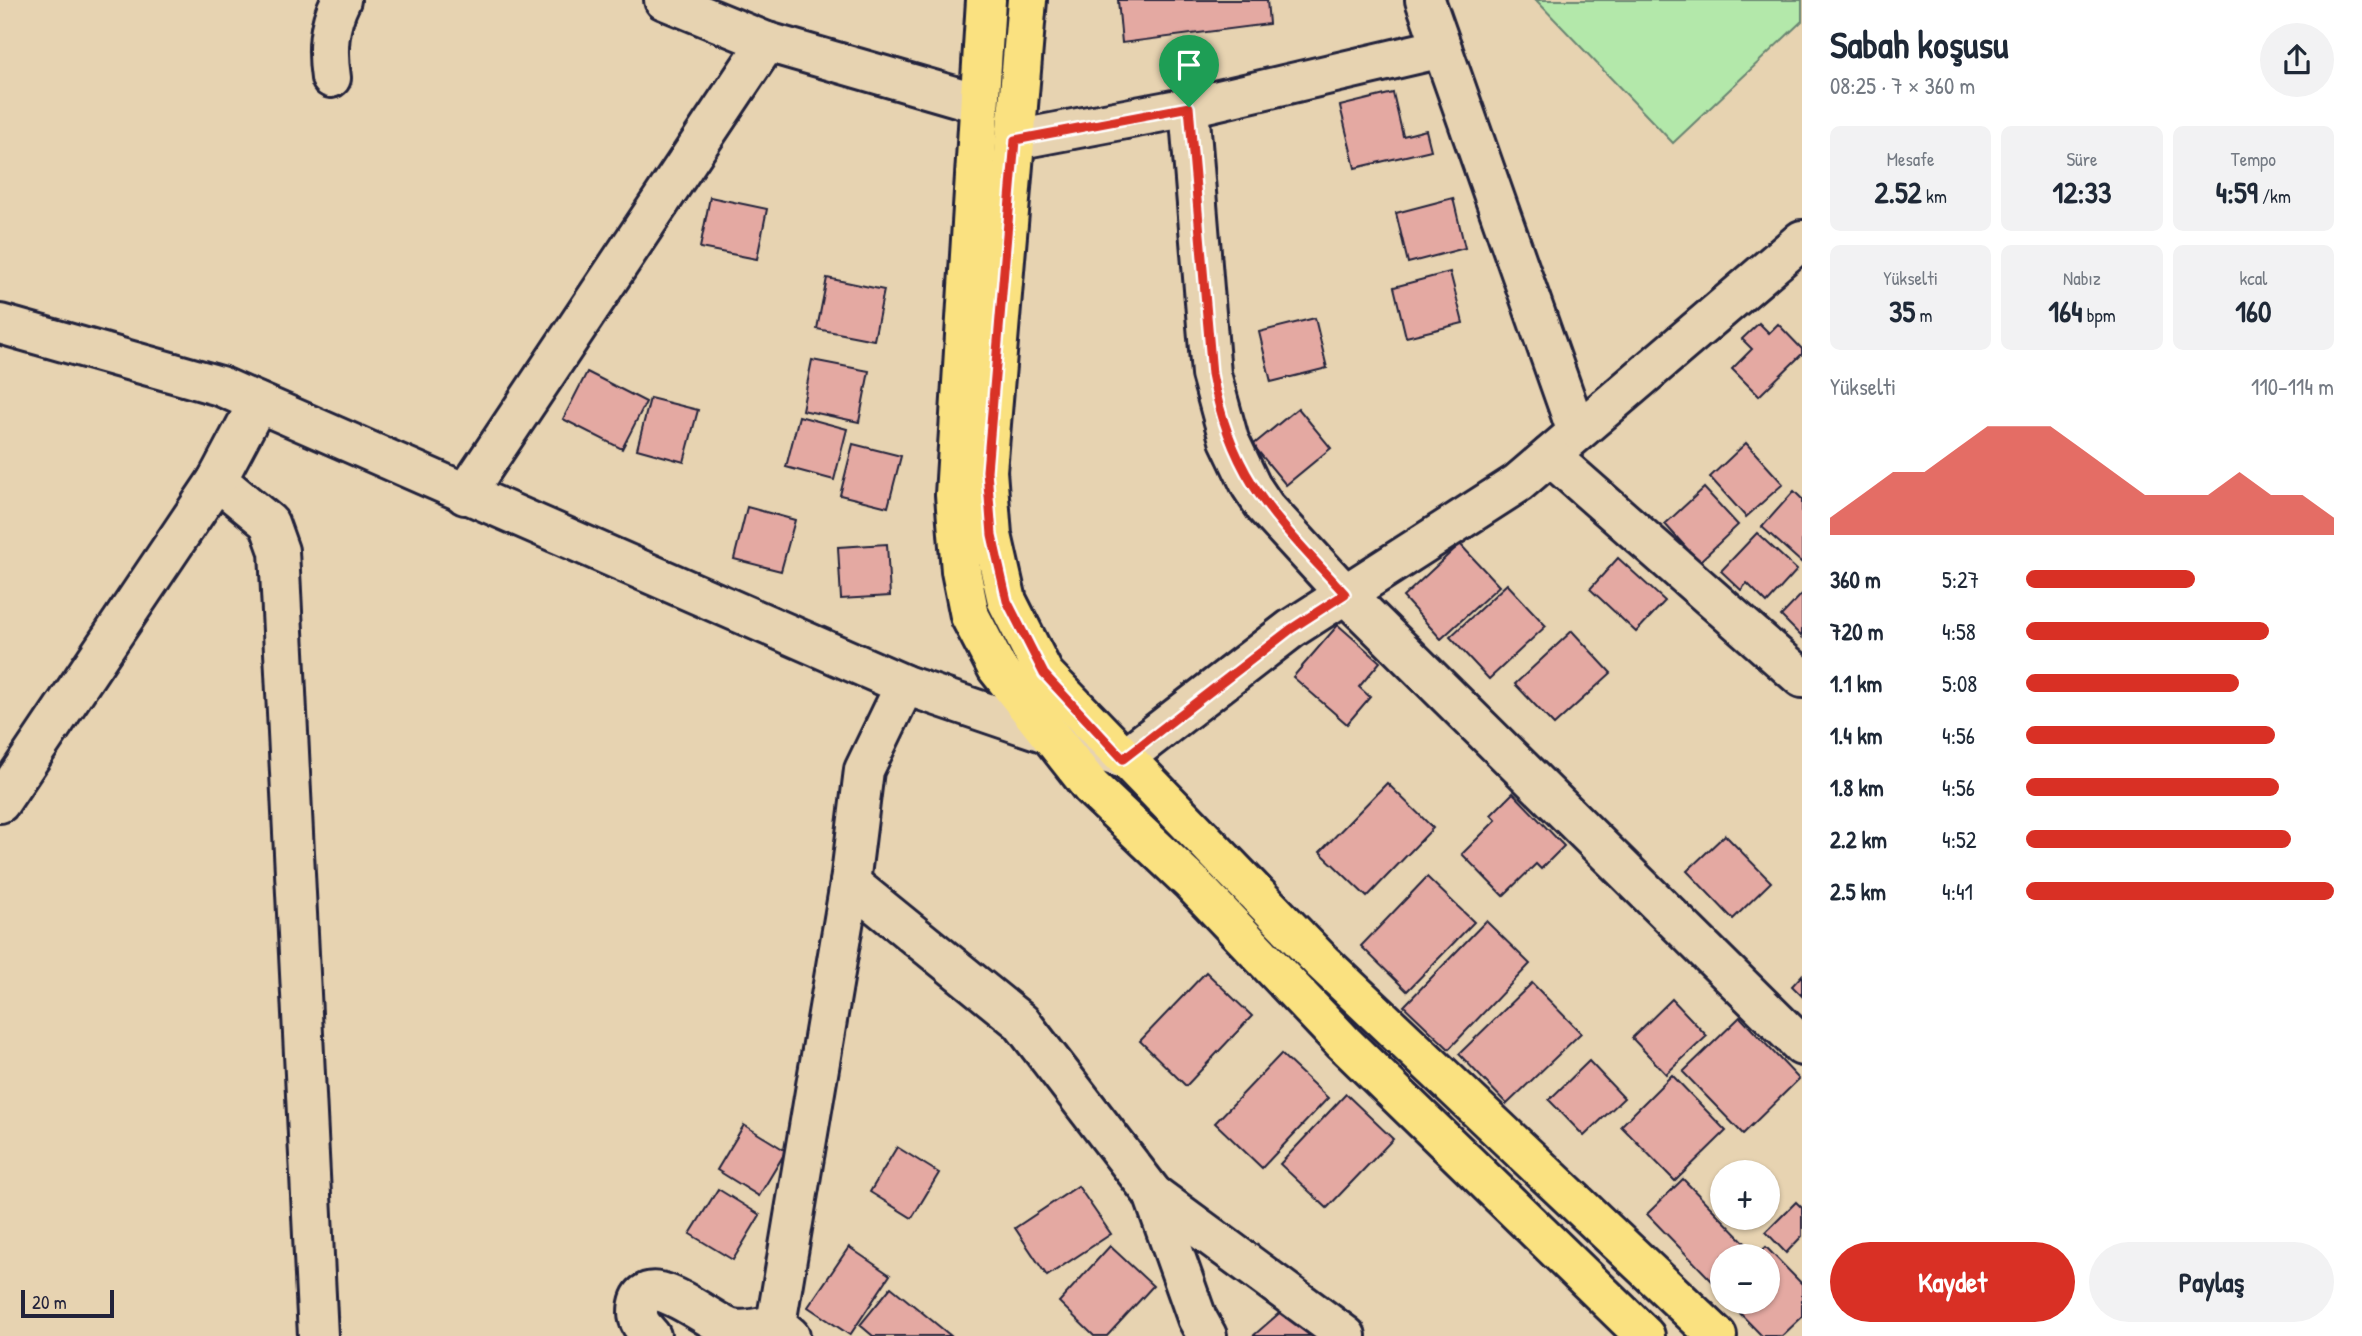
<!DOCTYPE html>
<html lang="tr">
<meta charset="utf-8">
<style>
:root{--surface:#fff;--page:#f2f2f3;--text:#1f2937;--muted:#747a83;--accent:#d93025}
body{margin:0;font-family:"Patrick Hand",sans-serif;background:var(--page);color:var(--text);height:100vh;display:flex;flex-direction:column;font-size:26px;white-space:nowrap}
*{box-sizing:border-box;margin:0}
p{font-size:23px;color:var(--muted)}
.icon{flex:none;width:38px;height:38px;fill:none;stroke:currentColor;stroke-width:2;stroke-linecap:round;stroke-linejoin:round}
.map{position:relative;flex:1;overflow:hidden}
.drawer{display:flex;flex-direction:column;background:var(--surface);width:560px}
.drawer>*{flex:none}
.controls{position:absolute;left:1710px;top:1160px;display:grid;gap:14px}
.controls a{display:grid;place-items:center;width:70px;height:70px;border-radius:50%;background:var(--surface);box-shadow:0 2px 5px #0004;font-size:35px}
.scale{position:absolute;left:21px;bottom:18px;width:93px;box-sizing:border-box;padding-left:7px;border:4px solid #22223b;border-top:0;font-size:19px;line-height:24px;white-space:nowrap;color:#22223b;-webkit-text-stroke:5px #e7d3b1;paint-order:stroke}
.pin{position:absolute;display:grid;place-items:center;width:60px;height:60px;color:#fff;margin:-72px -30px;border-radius:50% 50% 50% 0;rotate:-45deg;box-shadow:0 0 7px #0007}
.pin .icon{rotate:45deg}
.round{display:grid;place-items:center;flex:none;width:74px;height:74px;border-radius:37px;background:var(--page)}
.overview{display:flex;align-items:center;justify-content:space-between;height:119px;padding:0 28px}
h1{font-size:38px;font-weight:700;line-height:52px}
.figures{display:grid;grid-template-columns:repeat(3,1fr);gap:10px;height:119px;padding:7px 28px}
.figures div{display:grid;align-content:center;border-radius:10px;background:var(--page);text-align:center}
.figures b{font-size:30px;font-weight:700}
.figures small{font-size:19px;font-weight:400}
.figures p{font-size:19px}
.chart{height:196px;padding:14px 28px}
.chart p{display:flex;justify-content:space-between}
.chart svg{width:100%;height:126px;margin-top:7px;fill:var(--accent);opacity:.7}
.cta{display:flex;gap:14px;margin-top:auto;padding:14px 28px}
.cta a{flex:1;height:80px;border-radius:42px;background:var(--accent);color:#fff;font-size:28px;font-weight:700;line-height:80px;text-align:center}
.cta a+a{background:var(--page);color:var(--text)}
ul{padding:0 28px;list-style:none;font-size:23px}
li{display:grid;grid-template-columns:112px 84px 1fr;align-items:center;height:52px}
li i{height:18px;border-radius:9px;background:var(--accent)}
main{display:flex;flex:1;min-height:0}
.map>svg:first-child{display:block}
.green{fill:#b3e8aa;stroke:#6a8572;stroke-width:2}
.building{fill:#e4a9a2;stroke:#22223b;stroke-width:2}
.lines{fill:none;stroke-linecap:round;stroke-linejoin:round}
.minor-casing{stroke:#22223b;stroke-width:44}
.major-casing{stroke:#22223b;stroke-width:44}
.minor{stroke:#e7d3b1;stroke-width:38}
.major{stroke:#fae180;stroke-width:38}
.route-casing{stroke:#fff;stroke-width:14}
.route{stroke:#d93025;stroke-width:9}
</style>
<main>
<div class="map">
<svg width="1802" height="1336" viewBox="0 0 1802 1336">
<rect width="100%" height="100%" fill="#e7d3b1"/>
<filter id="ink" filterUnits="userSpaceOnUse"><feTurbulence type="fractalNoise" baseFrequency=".0143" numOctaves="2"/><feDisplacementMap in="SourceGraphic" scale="14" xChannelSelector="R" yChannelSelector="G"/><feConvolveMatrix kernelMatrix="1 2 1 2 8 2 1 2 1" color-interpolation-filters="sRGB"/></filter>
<g filter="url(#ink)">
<path class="green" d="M1536,0H1802V21L1673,143Z"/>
<g class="building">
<path d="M1118,0H1267L1269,24L1122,43Z"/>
<path d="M1393,93L1403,136L1426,130L1431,150L1355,168L1340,106Z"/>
<path d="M710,197L767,209L757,259L700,248Z"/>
<path d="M1453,198L1465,248L1408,263L1396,213Z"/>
<path d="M1450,272L1463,323L1406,337L1394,287Z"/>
<path d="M827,278L884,290L874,340L817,329Z"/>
<path d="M1315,318L1327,368L1271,382L1259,332Z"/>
<path d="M1759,323L1769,333L1778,324L1802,349V354L1759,396L1732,369L1752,349L1742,339Z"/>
<path d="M812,360L869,371L859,422L802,410Z"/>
<path d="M587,372L646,402L622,449L563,419Z"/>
<path d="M650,398L698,410L684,462L637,449Z"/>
<path d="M1298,408L1331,448L1286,485L1253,445Z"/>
<path d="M799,416L847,429L834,480L786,467Z"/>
<path d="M1746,443L1783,484L1746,517L1710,477Z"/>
<path d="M853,444L901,456L888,507L840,495Z"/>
<path d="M1704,488L1738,525L1699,562L1665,524Z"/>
<path d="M1794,491L1802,499V563L1762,527Z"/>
<path d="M747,507L795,520L781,571L734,559Z"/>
<path d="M1757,533L1797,570L1767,603L1747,583L1741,590L1721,571Z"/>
<path d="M887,544L890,596L841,599L838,547Z"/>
<path d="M1460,544L1499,586L1441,639L1403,597Z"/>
<path d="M1618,558L1665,601L1636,632L1590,589Z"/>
<path d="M1507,584L1546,626L1489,679L1450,637Z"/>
<path d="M1802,594V637L1781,616Z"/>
<path d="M1338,625L1380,662L1359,687L1370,697L1347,724L1293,677Z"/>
<path d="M1572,631L1611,673L1554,725L1515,684Z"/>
<path d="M1387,783L1433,828L1367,897L1320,852Z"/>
<path d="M1513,793L1564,846L1541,869L1536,864L1503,896L1462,854L1496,820L1491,815Z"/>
<path d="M1725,835L1771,882L1733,919L1687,871Z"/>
<path d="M1427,877L1474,922L1407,991L1361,946Z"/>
<path d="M1486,921L1530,964L1449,1049L1404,1006Z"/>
<path d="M1206,972L1252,1016L1186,1086L1140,1041Z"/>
<path d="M1802,975V996L1792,986Z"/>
<path d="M1532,983L1581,1033L1507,1104L1459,1054Z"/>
<path d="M1672,999L1707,1036L1666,1074L1632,1038Z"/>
<path d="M1740,1017L1799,1079L1743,1134L1683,1072Z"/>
<path d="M1281,1054L1328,1098L1262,1168L1215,1123Z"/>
<path d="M1589,1061L1624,1098L1584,1136L1549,1100Z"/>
<path d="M1672,1075L1726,1131L1675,1181L1621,1126Z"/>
<path d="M1346,1094L1393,1139L1327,1208L1280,1164Z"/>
<path d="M744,1125L786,1151L759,1196L717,1170Z"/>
<path d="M897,1147L939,1173L912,1218L870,1192Z"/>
<path d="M1683,1179L1750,1248L1741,1256H1722V1275L1714,1283L1647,1214Z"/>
<path d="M1078,1186L1111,1234L1047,1276L1015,1228Z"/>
<path d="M718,1189L760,1215L733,1260L690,1234Z"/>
<path d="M1796,1202L1802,1208V1236L1786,1253L1766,1232Z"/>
<path d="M1110,1246L1153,1286L1107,1336H1094L1059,1302Z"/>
<path d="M849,1247L890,1275L850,1335L808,1307Z"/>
<path d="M1766,1247L1802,1284V1317L1782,1336H1762L1729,1302H1768V1256H1756Z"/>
<path d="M891,1287L951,1336H873L860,1325Z"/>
<path d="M1292,1302L1322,1336H1253Z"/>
</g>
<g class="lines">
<defs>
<g id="minor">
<path d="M664,0L767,42L978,103"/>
<path d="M1425,0L1577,432"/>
<path d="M331,78C327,50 328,26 341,0"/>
<path d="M1189,107L1211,374L1229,440L1251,486L1265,507L1345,594L1802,1046"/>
<path d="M1015,140L1189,107L1442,48"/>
<path d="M0,324L220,386L905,685L1123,759L1291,629L1518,483L1802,240"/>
<path d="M1550,456L1802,678"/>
<path d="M217,480L269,523L279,551L318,1336"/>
<path d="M465,495L767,42"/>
<path d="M0,803L217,480L258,403"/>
<path d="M850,883L1021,1022L1153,1194L1346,1336"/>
<path d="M1153,1194L1197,1318L1207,1336"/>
<path d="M651,1336C645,1329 638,1323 638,1313C638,1257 713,1326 733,1329C747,1332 762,1327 776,1324"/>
<path d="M790,1336L776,1324L850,883L864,770L905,685"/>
</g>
<g id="major">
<path d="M986,0L955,495L961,571L970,616L997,668L1091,787L1191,882L1344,1043L1645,1336"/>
<path d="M1027,0L987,471L992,535L1007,601L1044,674L1322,962L1717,1336"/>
</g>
</defs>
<use href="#minor" class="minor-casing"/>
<use href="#major" class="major-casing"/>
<use href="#minor" class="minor"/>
<use href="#major" class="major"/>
</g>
</g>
<g class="lines" filter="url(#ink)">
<defs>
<path id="route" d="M1189,107L1212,374C1232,481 1275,517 1345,594L1291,629L1123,759L1044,674L1007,601L992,535L987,471L1015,140Z"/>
</defs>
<use href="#route" class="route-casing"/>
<use href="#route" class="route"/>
</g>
</svg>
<div class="controls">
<a>+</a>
<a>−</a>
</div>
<div class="scale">20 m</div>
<div class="pin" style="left:1189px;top:107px;background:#1e9e55"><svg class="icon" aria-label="arrive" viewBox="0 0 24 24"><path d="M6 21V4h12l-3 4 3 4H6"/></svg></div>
</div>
<section class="drawer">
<div class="overview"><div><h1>Sabah koşusu</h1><p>08:25 · 7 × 360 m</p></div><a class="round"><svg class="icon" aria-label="share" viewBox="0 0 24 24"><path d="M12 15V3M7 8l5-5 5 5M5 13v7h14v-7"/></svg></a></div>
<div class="figures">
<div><p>Mesafe</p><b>2.52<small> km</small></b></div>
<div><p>Süre</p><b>12:33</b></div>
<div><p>Tempo</p><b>4:59<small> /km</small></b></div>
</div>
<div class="figures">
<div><p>Yükselti</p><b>35<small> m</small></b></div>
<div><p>Nabız</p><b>164<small> bpm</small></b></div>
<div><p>kcal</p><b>160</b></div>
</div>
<div class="chart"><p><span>Yükselti</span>110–114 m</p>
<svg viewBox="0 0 160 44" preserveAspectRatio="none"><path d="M0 44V38L10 30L20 22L30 22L40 14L50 6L60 6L70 6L80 14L90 22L100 30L110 30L120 30L130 22L140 30L150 30L160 38V44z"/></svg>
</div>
<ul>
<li><b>360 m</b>5:27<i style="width:55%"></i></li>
<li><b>720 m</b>4:58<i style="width:79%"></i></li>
<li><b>1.1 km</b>5:08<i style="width:69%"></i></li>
<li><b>1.4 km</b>4:56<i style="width:81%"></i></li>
<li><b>1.8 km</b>4:56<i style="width:82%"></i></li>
<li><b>2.2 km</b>4:52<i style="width:86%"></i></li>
<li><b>2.5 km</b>4:41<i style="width:100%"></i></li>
</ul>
<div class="cta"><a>Kaydet</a><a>Paylaş</a></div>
</section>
</main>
